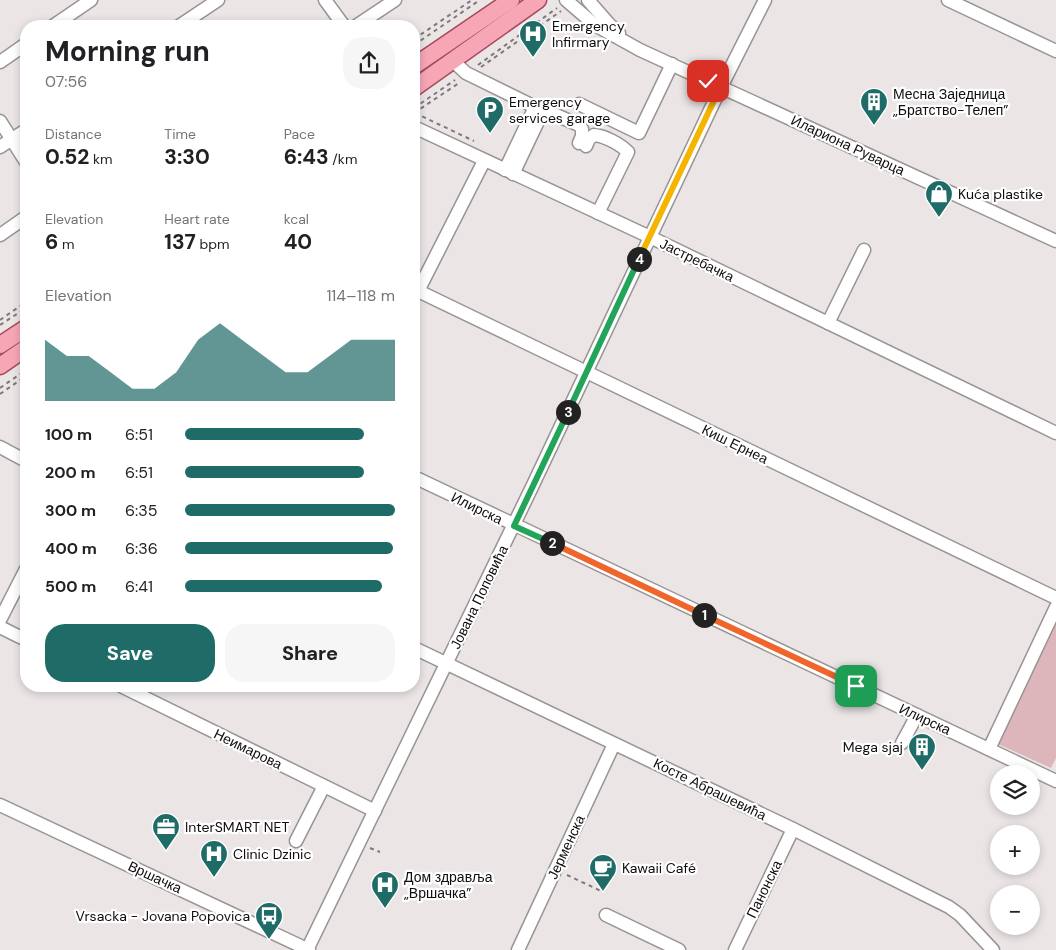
<!DOCTYPE html>
<meta charset="utf-8">
<style>
:root{--surface:#fff;--page:#f6f6f6;--text:#202124;--muted:#757577;--accent:#1f6b67}
body{margin:0;font-family:"DM Sans",sans-serif;background:var(--page);color:var(--text);height:100vh;display:flex;flex-direction:column;font-size:19px;white-space:nowrap}
*{box-sizing:border-box;margin:0}
p{font-size:16px;color:var(--muted)}
.icon{flex:none;width:28px;height:28px;fill:none;stroke:currentColor;stroke-width:2;stroke-linecap:round;stroke-linejoin:round}
.map{position:relative;flex:1;overflow:hidden}
.panel{position:absolute;left:20px;top:20px;width:400px;height:672px;display:flex;flex-direction:column;background:var(--surface);border-radius:20px;box-shadow:0 2px 8px #0003}
.panel>*{flex:none}
.buttons{position:absolute;left:990px;top:765px;display:grid;gap:10px}
.buttons a{display:grid;place-items:center;width:50px;height:50px;border-radius:50%;background:var(--surface);box-shadow:0 2px 8px #0003;font-size:25px}
.pin{position:absolute;display:grid;place-items:center;width:42px;height:42px;color:#fff;margin:-21px;border-radius:10px;box-shadow:0 2px 8px #0006}
.km{position:absolute;width:25px;height:25px;margin:-12px;border-radius:50%;background:#222;color:#fff;font-size:14px;line-height:25px;text-align:center}
.round{display:grid;place-items:center;flex:none;width:52px;height:52px;border-radius:20px;background:var(--page)}
.summary{display:flex;align-items:center;justify-content:space-between;height:85px;padding:0 25px}
h1{font-size:28px;font-weight:700;line-height:38px}
.metrics{display:grid;grid-template-columns:repeat(3,1fr);gap:8px;height:85px;padding:5px 25px}
.metrics div{display:grid;align-content:center}
.metrics b{font-size:21px;font-weight:700}
.metrics small{font-size:14px;font-weight:400}
.metrics p{font-size:14px}
.chart{height:140px;padding:10px 25px}
.chart p{display:flex;justify-content:space-between}
.chart svg{width:100%;height:90px;margin-top:5px;fill:var(--accent);opacity:.7}
.action{display:flex;gap:10px;margin-top:auto;padding:10px 25px}
.action a{flex:1;height:58px;border-radius:20px;background:var(--accent);color:#fff;font-size:20px;font-weight:700;line-height:58px;text-align:center}
.action a+a{background:var(--page);color:var(--text)}
ul{padding:0 25px;list-style:none;font-size:16px}
li{display:grid;grid-template-columns:80px 60px 1fr;align-items:center;height:38px}
li i{height:12px;border-radius:6px;background:var(--accent)}
.map>svg:first-child{display:block}
.green{fill:#ddb6bb}
.lines{fill:none;stroke-linecap:round;stroke-linejoin:round}
.minor-casing{stroke:#999494;stroke-width:15}
.major-casing{stroke:#a34a5b;stroke-width:19}
.path{stroke:#7d797a;stroke-width:2;stroke-dasharray:4 4;stroke-linecap:butt}
.minor{stroke:#fff;stroke-width:12}
.major{stroke:#f7a6b6;stroke-width:16}
.split-1-casing{stroke:#fff;stroke-width:10}
.split-2-casing{stroke:#fff;stroke-width:10}
.split-3-casing{stroke:#fff;stroke-width:10}
.split-4-casing{stroke:#fff;stroke-width:10}
.split-5-casing{stroke:#fff;stroke-width:10}
.split-6-casing{stroke:#fff;stroke-width:10}
.split-1{stroke:#f0652b;stroke-width:6}
.split-2{stroke:#f0652b;stroke-width:6}
.split-3{stroke:#22a559;stroke-width:6}
.split-4{stroke:#22a559;stroke-width:6}
.split-5{stroke:#f5b400;stroke-width:6}
.split-6{stroke:#f5b400;stroke-width:6}
.labels{text-anchor:middle;stroke-width:4.5;stroke-linejoin:round;paint-order:stroke}
.poi-label{font-size:14px;fill:#0f0d0d;stroke:#fff;text-anchor:start}
.street-label{font-size:14px;fill:#0f0d0d;stroke:#fff}
</style>
<div class="map">
<svg width="1056" height="950" viewBox="0 0 1056 950">
<rect width="100%" height="100%" fill="#ebe5e6"/>
<path class="green" d="M1056,620V758L1051,768L998,744Z"/>
<g class="lines">
<defs>
<g id="minor">
<path d="M325,0L344,26"/>
<path d="M566,0L595,25L640,50L1056,241"/>
<path d="M588,0L609,24L619,33"/>
<path d="M948,0L1056,51"/>
<path d="M53,26L91,0"/>
<path d="M179,26L218,0"/>
<path d="M356,26L395,0"/>
<path d="M452,60L466,73L535,107L505,170"/>
<path d="M0,62L26,44"/>
<path d="M579,104L639,133L672,64"/>
<path d="M0,121L26,162"/>
<path d="M414,127L650,237L1056,433"/>
<path d="M586,146L589,139L594,135C605,136 620,144 628,152L598,213"/>
<path d="M0,147L26,130"/>
<path d="M513,174L541,115L544,112H549L579,125L582,129V136L579,143"/>
<path d="M0,235L26,217"/>
<path d="M414,289L1056,598"/>
<path d="M418,291L484,161"/>
<path d="M828,323L864,250"/>
<path d="M0,447L26,461"/>
<path d="M414,477L1056,781"/>
<path d="M0,620L26,569"/>
<path d="M0,627L26,640"/>
<path d="M414,648L793,829L949,907L960,915L993,950"/>
<path d="M121,686L375,811"/>
<path d="M902,743L917,715"/>
<path d="M989,749L1056,607"/>
<path d="M0,805L309,950"/>
<path d="M296,841L324,786"/>
<path d="M606,915L679,950"/>
<path d="M307,950L532,487L721,87L765,0"/>
<path d="M518,950L614,744"/>
<path d="M735,950L793,829"/>
</g>
<g id="major">
<path d="M414,66L511,0"/>
<path d="M414,88L538,0"/>
<path d="M0,345L26,328"/>
<path d="M0,366L26,348"/>
</g>
</defs>
<use href="#minor" class="minor-casing"/>
<use href="#major" class="major-casing"/>
<g class="path">
<path d="M414,39L472,0"/>
<path d="M414,45L480,0"/>
<path d="M478,65L557,8"/>
<path d="M481,67L561,11"/>
<path d="M414,108L455,80"/>
<path d="M414,113L459,83"/>
<path d="M415,113L474,141"/>
<path d="M0,320L26,302"/>
<path d="M0,325L26,308"/>
<path d="M0,388L26,370"/>
<path d="M0,394L26,376"/>
<path d="M370,848L380,852"/>
<path d="M567,875L601,891"/>
</g>
<use href="#minor" class="minor"/>
<use href="#major" class="major"/>
</g>
<g class="lines">
<defs>
<path id="split-1" d="M704,615L856,686"/>
<path id="split-2" d="M552,543L704,615"/>
<path id="split-3" d="M552,543L514,526L568,412"/>
<path id="split-4" d="M568,412L639,259"/>
<path id="split-5" d="M639,259L711,107"/>
<path id="split-6" d="M708,81L721,87L711,107"/>
</defs>
<use href="#split-1" class="split-1-casing"/>
<use href="#split-2" class="split-2-casing"/>
<use href="#split-3" class="split-3-casing"/>
<use href="#split-4" class="split-4-casing"/>
<use href="#split-5" class="split-5-casing"/>
<use href="#split-6" class="split-6-casing"/>
<use href="#split-1" class="split-1"/>
<use href="#split-2" class="split-2"/>
<use href="#split-3" class="split-3"/>
<use href="#split-4" class="split-4"/>
<use href="#split-5" class="split-5"/>
<use href="#split-6" class="split-6"/>
</g>
<defs>
<symbol id="hospital-pin" viewBox="-11 -11 22 30"><path d="M0 17L-7.5 6A9.5 9.5 0 1 1 7.5 6Z" fill="#1f6b67" stroke="#fff"/><path d="M-5-5h3v3.5h4V-5h3V5h-3V1.5h-4V5h-3Z" fill="#fff"/></symbol>
<symbol id="building-pin" viewBox="-11 -11 22 30"><path d="M0 17L-7.5 6A9.5 9.5 0 1 1 7.5 6Z" fill="#1f6b67" stroke="#fff"/><path d="M-4-6H4V6H1V3H-1V6H-4ZM-2.5-4.3h1.7v1.8h-1.7ZM.8-4.3h1.7v1.8H.8ZM-2.5-1h1.7V.8h-1.7ZM.8-1h1.7V.8H.8Z" fill="#fff"/></symbol>
<symbol id="parking-pin" viewBox="-11 -11 22 30"><path d="M0 17L-7.5 6A9.5 9.5 0 1 1 7.5 6Z" fill="#1f6b67" stroke="#fff"/><path d="M-3.5-5.5H1a3.5 3.5 0 0 1 0 7H-1V5.5H-3.5ZM-1-3.4V-.6H.8a1.4 1.4 0 0 0 0-2.8Z" fill="#fff"/></symbol>
<symbol id="shop-pin" viewBox="-11 -11 22 30"><path d="M0 17L-7.5 6A9.5 9.5 0 1 1 7.5 6Z" fill="#1f6b67" stroke="#fff"/><path d="M-5-2.5h2.3a2.7 3.5 0 0 1 5.4 0H5L5.5 6h-11ZM-1.5-2.5h3a1.5 2.3 0 0 0-3 0Z" fill="#fff"/></symbol>
<symbol id="office-pin" viewBox="-11 -11 22 30"><path d="M0 17L-7.5 6A9.5 9.5 0 1 1 7.5 6Z" fill="#1f6b67" stroke="#fff"/><path d="M-6-3h4V-5.5h4V-3h4V5H-6ZM-1-4.5V-3h2v-1.5ZM-6 0V1H6V0Z" fill="#fff"/></symbol>
<symbol id="cafe-pin" viewBox="-11 -11 22 30"><path d="M0 17L-7.5 6A9.5 9.5 0 1 1 7.5 6Z" fill="#1f6b67" stroke="#fff"/><path d="M-5.5-4.5H6V0H3Q3 3.5 0 3.5H-2.5Q-5.5 3.5-5.5 0ZM3-3.2v2h1.7v-2ZM-6 4.5H4V6H-6Z" fill="#fff"/></symbol>
<symbol id="bus-pin" viewBox="-11 -11 22 30"><path d="M0 17L-7.5 6A9.5 9.5 0 1 1 7.5 6Z" fill="#1f6b67" stroke="#fff"/><path d="M-5-6H5V4H4V6H2V4H-2V6H-4V4H-5ZM-3.5-4V0h7V-4ZM-3.5 1.2v1.5H-2V1.2ZM2 1.2v1.5H3.5V1.2Z" fill="#fff"/></symbol>
</defs>
<g fill-rule="evenodd">
<use href="#hospital-pin" x="517" y="18" width="32" height="43"/>
<use href="#building-pin" x="858" y="86" width="32" height="43"/>
<use href="#parking-pin" x="474" y="94" width="32" height="43"/>
<use href="#shop-pin" x="923" y="178" width="32" height="43"/>
<use href="#building-pin" x="906" y="731" width="32" height="43"/>
<use href="#office-pin" x="150" y="811" width="32" height="43"/>
<use href="#hospital-pin" x="198" y="838" width="32" height="43"/>
<use href="#cafe-pin" x="587" y="852" width="32" height="43"/>
<use href="#hospital-pin" x="369" y="869" width="32" height="43"/>
<use href="#bus-pin" x="253" y="900" width="32" height="43"/>
</g>
<g class="labels">
<g class="poi-label">
<text x="552" y="31">Emergency<tspan x="552" dy="16">Infirmary</tspan></text>
<text x="893" y="99">Месна Заједница<tspan x="893" dy="16">„Братство-Телеп”</tspan></text>
<text x="509" y="107">Emergency<tspan x="509" dy="16">services garage</tspan></text>
<text x="958" y="199">Kuća plastike</text>
<text x="903" y="752" text-anchor="end">Mega sjaj</text>
<text x="185" y="832">InterSMART NET</text>
<text x="233" y="859">Clinic Dzinic</text>
<text x="622" y="873">Kawaii Café</text>
<text x="404" y="882">Дом здравља<tspan x="404" dy="16">„Вршачка”</tspan></text>
<text x="250" y="921" text-anchor="end">Vrsacka - Jovana Popovica</text>
</g>
<g class="street-label">
<text transform="translate(848 145) rotate(25)" y="5">Илариона Руварца</text>
<text transform="translate(697 260) rotate(26)" y="5">Јастребачка</text>
<text transform="translate(735 444) rotate(26)" y="5">Киш Ернеа</text>
<text transform="translate(477 508) rotate(26)" y="5">Илирска</text>
<text transform="translate(479 597) rotate(-64)" y="5">Јована Поповића</text>
<text transform="translate(925 719) rotate(25)" y="5">Илирска</text>
<text transform="translate(248 749) rotate(26)" y="5">Неимарова</text>
<text transform="translate(710 789) rotate(26)" y="5">Косте Абрашевића</text>
<text transform="translate(566 847) rotate(-65)" y="5">Јерменска</text>
<text transform="translate(155 877) rotate(25)" y="5">Вршачка</text>
<text transform="translate(764 889) rotate(-64)" y="5">Панонска</text>
</g>
</g>
</svg>
<div class="buttons">
<a><svg class="icon" aria-label="layers" viewBox="0 0 24 24"><path d="M12 4l9 5-9 5-9-5zM3 14l9 5 9-5"/></svg></a>
<a>+</a>
<a>−</a>
</div>
<div class="pin" style="left:856px;top:686px;background:#1e9e55"><svg class="icon" aria-label="arrive" viewBox="0 0 24 24"><path d="M6 21V4h12l-3 4 3 4H6"/></svg></div>
<div class="pin" style="left:708px;top:81px;background:#d93025"><svg class="icon" aria-label="check" viewBox="0 0 24 24"><path d="M5 12l5 5 9-10"/></svg></div>
<b class="km" style="left:704px;top:615px">1</b>
<b class="km" style="left:552px;top:543px">2</b>
<b class="km" style="left:568px;top:412px">3</b>
<b class="km" style="left:639px;top:259px">4</b>
<section class="panel">
<div class="summary"><div><h1>Morning run</h1><p>07:56</p></div><a class="round"><svg class="icon" aria-label="share" viewBox="0 0 24 24"><path d="M12 15V3M7 8l5-5 5 5M5 13v7h14v-7"/></svg></a></div>
<div class="metrics">
<div><p>Distance</p><b>0.52<small> km</small></b></div>
<div><p>Time</p><b>3:30</b></div>
<div><p>Pace</p><b>6:43<small> /km</small></b></div>
</div>
<div class="metrics">
<div><p>Elevation</p><b>6<small> m</small></b></div>
<div><p>Heart rate</p><b>137<small> bpm</small></b></div>
<div><p>kcal</p><b>40</b></div>
</div>
<div class="chart"><p><span>Elevation</span>114–118 m</p>
<svg viewBox="0 0 160 44" preserveAspectRatio="none"><path d="M0 44V14L10 22L20 22L30 30L40 38L50 38L60 30L70 14L80 6L90 14L100 22L110 30L120 30L130 22L140 14L150 14L160 14V44z"/></svg>
</div>
<ul>
<li><b>100 m</b>6:51<i style="width:85%"></i></li>
<li><b>200 m</b>6:51<i style="width:85%"></i></li>
<li><b>300 m</b>6:35<i style="width:100%"></i></li>
<li><b>400 m</b>6:36<i style="width:99%"></i></li>
<li><b>500 m</b>6:41<i style="width:94%"></i></li>
</ul>
<div class="action"><a>Save</a><a>Share</a></div>
</section>
</div>
